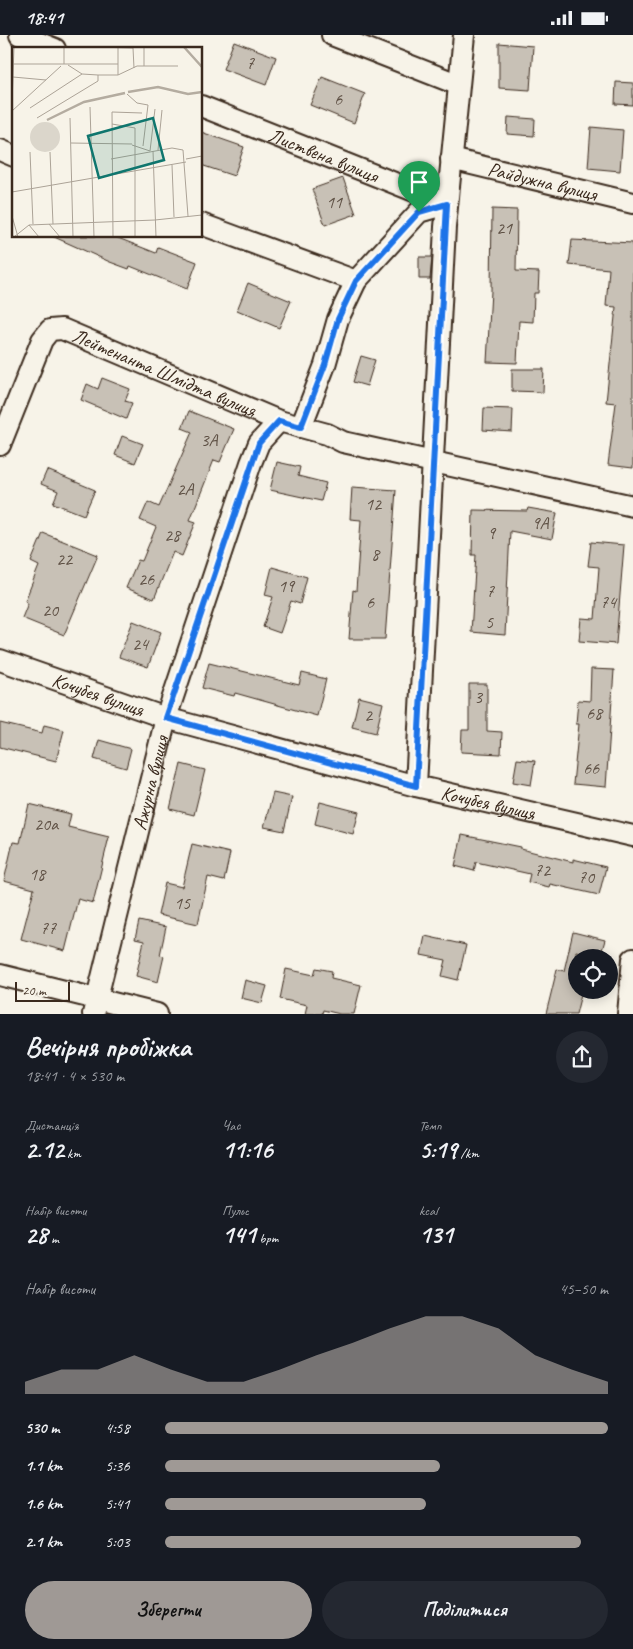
<!DOCTYPE html>
<html lang="uk">
<meta charset="utf-8">
<style>
:root{--surface:#171b24;--page:#242831;--text:#f1f3f6;--muted:#9ea1a6;--accent:#9f9995}
body{margin:0;font-family:Caveat,sans-serif;background:var(--page);color:var(--text);height:100vh;display:flex;flex-direction:column;font-size:19px;white-space:nowrap}
*{box-sizing:border-box;margin:0}
p{font-size:16px;color:var(--muted)}
.icon{flex:none;width:28px;height:28px;fill:none;stroke:currentColor;stroke-width:2;stroke-linecap:round;stroke-linejoin:round}
.map{position:relative;height:979px;overflow:hidden}
.side{display:flex;flex-direction:column;background:var(--surface);flex:1}
.side>*{flex:none}
.tools{position:absolute;left:568px;top:914px;display:grid;gap:10px}
.tools a{display:grid;place-items:center;width:50px;height:50px;border-radius:50%;background:var(--surface);box-shadow:0 2px 12px #0003;font-size:25px}
.scale{position:absolute;left:15px;bottom:12px;width:55px;box-sizing:border-box;padding-left:5px;border:2px solid #3b2a1e;border-top:0;font-size:14px;line-height:18px;white-space:nowrap;color:#3b2a1e;-webkit-text-stroke:4px #f7f3e8;paint-order:stroke}
.pin{position:absolute;display:grid;place-items:center;width:42px;height:42px;color:#fff;margin:-51px -21px;border-radius:50% 50% 50% 0;rotate:-45deg;box-shadow:0 0 5px #0007}
.pin .icon{rotate:45deg}
.round{display:grid;place-items:center;flex:none;width:52px;height:52px;border-radius:26px;background:var(--page)}
.summary{display:flex;align-items:center;justify-content:space-between;height:85px;padding:0 25px}
h1{font-size:28px;font-weight:600;line-height:38px}
.figures{display:grid;grid-template-columns:repeat(3,1fr);gap:8px;height:85px;padding:5px 25px}
.figures div{display:grid;align-content:center}
.figures b{font-size:25px;font-weight:600}
.figures small{font-size:14px;font-weight:400}
.figures p{font-size:14px}
.chart{height:140px;padding:10px 25px}
.chart p{display:flex;justify-content:space-between}
.chart svg{width:100%;height:90px;margin-top:5px;fill:var(--accent);opacity:.7}
.cta{display:flex;gap:10px;margin-top:auto;padding:10px 25px}
.cta a{flex:1;height:58px;border-radius:30px;background:var(--accent);color:#111;font-size:20px;font-weight:600;line-height:58px;text-align:center}
.cta a+a{background:var(--page);color:var(--text)}
ul{padding:0 25px;list-style:none;font-size:16px}
li{display:grid;grid-template-columns:80px 60px 1fr;align-items:center;height:38px}
li i{height:12px;border-radius:6px;background:var(--accent)}
.status{display:flex;justify-content:space-between;align-items:center;height:35px;padding:0 25px;background:var(--surface);direction:ltr}
.status svg{height:14px;fill:currentColor}
.map>svg:first-child{display:block}
.building{fill:#c8c1b6;stroke:#3b2a1e}
.lines{fill:none;stroke-linecap:round;stroke-linejoin:round}
.street-casing{stroke:#3b2a1e;stroke-width:24}
.street{stroke:#f7f3e8;stroke-width:20}
.route-casing{stroke:#fff;stroke-width:10}
.route{stroke:#1a73e8;stroke-width:6}
.labels{text-anchor:middle;stroke-width:4;stroke-linejoin:round;paint-order:stroke}
.number-label{font-size:18px;fill:#5e5044}
.street-label{font-size:20px;fill:#3b2a1e;stroke:#f7f3e8}
.inset-river{fill:none;stroke:#b4aca0;stroke-width:2.5}
.inset-road{fill:none;stroke:#aca397;stroke-width:1}
.view{fill:#0f766e;fill-opacity:0.15;stroke:#0f766e;stroke-width:2.5}
.inset-edge{fill:none;stroke:#3b2a1e;stroke-width:2.5}
</style>
<div class="status"><b>18:41</b><svg viewBox="0 0 49 12"><path d="M0 12V9h3v3zM5 12V6h3v6zM10 12V3h3v9zM15 12V0h3v12zM26 1h20v11H26zM47 4h2v5h-2z"/></svg></div>
<div class="map">
<svg width="633" height="979" viewBox="0 0 633 979">
<rect width="100%" height="100%" fill="#f7f3e8"/>
<filter id="ink" filterUnits="userSpaceOnUse"><feTurbulence type="fractalNoise" baseFrequency=".02" numOctaves="2"/><feDisplacementMap in="SourceGraphic" scale="10" xChannelSelector="R" yChannelSelector="G"/><feConvolveMatrix kernelMatrix="1 2 1 2 8 2 1 2 1" color-interpolation-filters="sRGB"/></filter>
<g filter="url(#ink)">
<g class="building">
<path d="M234,6L276,22L266,50L223,34Z"/>
<path d="M499,8L533,11L530,55L499,53Z"/>
<path d="M322,42L365,59L354,88L310,70Z"/>
<path d="M616,47L633,48V70L615,69Z"/>
<path d="M508,82L535,84L534,101L507,99Z"/>
<path d="M591,92L623,95L620,136L588,133Z"/>
<path d="M201,97L244,112L234,141L201,130Z"/>
<path d="M343,143L356,179L325,190L312,154Z"/>
<path d="M492,174L517,175L516,236L539,237L538,258H534L533,287L519,286L517,328L487,327L491,256Z"/>
<path d="M52,201H113L156,218L158,212L197,227L187,254L130,231L129,234L110,227Z"/>
<path d="M572,205L633,208V433L608,430L616,368L606,367L616,272L606,271L609,234L569,230Z"/>
<path d="M419,222H432L430,244H419Z"/>
<path d="M248,248L291,266L279,293L237,275Z"/>
<path d="M361,321L375,325L367,351L353,347Z"/>
<path d="M512,334H544L543,357L512,356Z"/>
<path d="M102,343L130,354L125,366L132,368L126,384L81,365L87,349L98,354Z"/>
<path d="M484,373L513,374L512,397L483,395Z"/>
<path d="M189,376L234,394L220,427L214,425L190,485L196,487L182,521L173,517L154,564L126,553L138,525L142,526L156,492L140,485L148,467L159,472L192,397L182,393Z"/>
<path d="M122,401L143,409L135,428L115,420Z"/>
<path d="M277,427L300,432L298,441L326,448L321,466L270,455Z"/>
<path d="M47,435L95,455L84,480L53,468L58,456L41,449Z"/>
<path d="M352,452L396,455L385,604H349L353,555L356,556L361,485L350,484Z"/>
<path d="M528,473L557,478L552,504L510,496L505,600L471,597L476,520H472L473,475L527,476Z"/>
<path d="M43,498L98,520L64,600L22,583L28,568L25,566L39,531L31,527Z"/>
<path d="M591,507L624,510L616,609L579,606L581,583L595,584L599,532L588,531Z"/>
<path d="M272,532L307,542L300,569L291,566L280,598L263,592L273,562L265,560Z"/>
<path d="M133,586L161,597L148,632L119,622Z"/>
<path d="M209,628L299,650L302,638L326,644L317,681L235,658L234,661L202,653Z"/>
<path d="M591,634L614,635L606,752L573,749L579,689H576L578,665L590,666Z"/>
<path d="M469,649H487V696L502,697L501,719L461,717L462,695H469Z"/>
<path d="M359,662L383,668L376,698L352,692Z"/>
<path d="M0,688L42,698L44,690L64,695L56,726L0,712Z"/>
<path d="M99,705L131,714L126,733L94,724Z"/>
<path d="M517,724L535,726L531,750L513,747Z"/>
<path d="M181,729L205,735L194,780L170,774Z"/>
<path d="M273,758L292,762L284,796L264,792Z"/>
<path d="M320,767L359,777L353,799L315,789Z"/>
<path d="M29,769L71,779L68,792L109,802L93,868L78,864L65,916L21,904L34,854L4,846L13,807L20,808Z"/>
<path d="M462,800L521,812V814L573,827V824L606,832L599,860L550,849L549,852L528,847L530,839L476,827L474,836L455,831Z"/>
<path d="M192,809L230,818L224,846L208,842L198,889L158,880L165,848L182,852Z"/>
<path d="M139,886L166,892L160,920L164,921L158,947L136,941L144,906L135,904Z"/>
<path d="M573,897L605,905L600,922L576,916V955H582L576,979H546L557,934L564,936Z"/>
<path d="M425,901L466,910L458,945L442,941L446,925L421,920Z"/>
<path d="M316,933L332,936L331,943L361,950L354,979H340L323,975L322,979H305L307,970L280,964L286,934L314,940Z"/>
<path d="M245,945L267,951L262,968L241,963Z"/>
</g>
<g class="lines">
<defs>
<g id="street">
<path d="M20,0L55,14"/>
<path d="M332,0L457,49"/>
<path id="s1" d="M201,71L447,169"/>
<path d="M0,115L14,121"/>
<path id="s2" d="M451,124L633,168"/>
<path d="M201,189L356,246"/>
<path d="M301,392L325,330L338,284L356,246L419,177L447,169"/>
<path id="s3" d="M0,410L42,305L50,295L62,294L279,386L327,399L343,407L633,471"/>
<path id="s4" d="M0,625L166,683L416,751L633,801"/>
<path d="M416,751L445,192L464,0"/>
<path d="M0,940L157,979"/>
<path id="s5" d="M93,979L166,683L251,428L259,408L279,386"/>
<path d="M628,979L633,924"/>
</g>
</defs>
<use href="#street" class="street-casing"/>
<use href="#street" class="street"/>
</g>
</g>
<g class="lines" filter="url(#ink)">
<defs>
<path id="route" d="M447,169L416,751L166,683L259,408L279,386L301,392L325,330L338,284L356,246L419,177Z"/>
</defs>
<use href="#route" class="route-casing"/>
<use href="#route" class="route"/>
</g>
<g class="labels">
<g class="number-label">
<text x="250" y="34">7</text>
<text x="338" y="70">6</text>
<text x="334" y="173">11</text>
<text x="504" y="199">21</text>
<text x="209" y="411">3А</text>
<text x="185" y="460">2А</text>
<text x="373" y="475">12</text>
<text x="540" y="494">9А</text>
<text x="491" y="504">9</text>
<text x="172" y="506">28</text>
<text x="375" y="525">8</text>
<text x="64" y="530">22</text>
<text x="146" y="550">26</text>
<text x="286" y="557">19</text>
<text x="490" y="562">7</text>
<text x="370" y="573">6</text>
<text x="608" y="573">74</text>
<text x="50" y="581">20</text>
<text x="489" y="593">5</text>
<text x="140" y="615">24</text>
<text x="478" y="668">3</text>
<text x="594" y="684">68</text>
<text x="368" y="686">2</text>
<text x="591" y="739">66</text>
<text x="46" y="795">20а</text>
<text x="542" y="841">72</text>
<text x="37" y="845">18</text>
<text x="586" y="848">70</text>
<text x="182" y="874">15</text>
<text x="48" y="899">77</text>
</g>
<g class="street-label">
<text dy="7" stroke="none"><textPath href="#s1" startOffset="132">Листвена вулиця</textPath></text>
<text dy="7" stroke="none"><textPath href="#s2" startOffset="94">Райдужна вулиця</textPath></text>
<text dy="7" stroke="none"><textPath href="#s3" startOffset="249">Лейтенанта Шмідта вулиця</textPath></text>
<text dy="7" stroke="none"><textPath href="#s4" startOffset="104">Кочубея вулиця</textPath></text>
<text dy="7" stroke="none"><textPath href="#s5" startOffset="238">Ажурна вулиця</textPath></text>
<text dy="7" stroke="none"><textPath href="#s4" startOffset="509">Кочубея вулиця</textPath></text>
</g>
</g>
<g transform="translate(12 12)">
<rect width="190" height="190" fill="#f7f3e8"/>
<path d="M18 90a15 15 0 1 1 30 0a15 15 0 1 1-30 0Z" fill="#dbd6cb"/>
<path class="inset-river" d="M172,0L190,20M116,45L146,40L176,47L190,45M35,73L72,55L113,46"/>
<path class="inset-road" d="M83,0L121,1M121,1L122,21M0,17H106M52,17V0M56,18L70,27L86,28H106L125,19H166M132,19V0M106,28V1M1,30L34,33M115,47L125,56L136,58L131,99M0,57L2,0M78,60L82,190M18,61L70,27M0,64L49,19M25,71L86,34V28M58,71L61,190M100,77L123,81V190M59,96L120,97M120,98L138,104L143,62M146,103L150,63M141,104L144,190M18,105L21,177M38,105L41,177M99,112L160,101L171,103L176,169M174,112L190,109M160,118L162,170M0,145L174,115M0,169L6,190M37,177L48,190M17,178L27,190M2,190L17,178L143,173L190,168M101,190L100,65L130,66"/>
<path class="view" d="M141,71L152,113L87,131L76,89Z"/>
<rect width="190" height="190" class="inset-edge"/>
</g>
</svg>
<div class="tools">
<a><svg class="icon" aria-label="locate" viewBox="0 0 24 24"><circle cx="12" cy="12" r="6"/><path d="M12 2v4M12 18v4M2 12h4M18 12h4"/></svg></a>
</div>
<div class="scale">20 m</div>
<div class="pin" style="left:419px;top:177px;background:#1e9e55"><svg class="icon" aria-label="arrive" viewBox="0 0 24 24"><path d="M6 21V4h12l-3 4 3 4H6"/></svg></div>
</div>
<section class="side">
<div class="summary"><div><h1>Вечірня пробіжка</h1><p>18:41 · 4 × 530 m</p></div><a class="round"><svg class="icon" aria-label="share" viewBox="0 0 24 24"><path d="M12 15V3M7 8l5-5 5 5M5 13v7h14v-7"/></svg></a></div>
<div class="figures">
<div><p>Дистанція</p><b>2.12<small> km</small></b></div>
<div><p>Час</p><b>11:16</b></div>
<div><p>Темп</p><b>5:19<small> /km</small></b></div>
</div>
<div class="figures">
<div><p>Набір висоти</p><b>28<small> m</small></b></div>
<div><p>Пульс</p><b>141<small> bpm</small></b></div>
<div><p>kcal</p><b>131</b></div>
</div>
<div class="chart"><p><span>Набір висоти</span>45–50 m</p>
<svg viewBox="0 0 160 44" preserveAspectRatio="none"><path d="M0 44V38L10 32L20 32L30 25L40 32L50 38L60 38L70 32L80 25L90 19L100 12L110 6L120 6L130 12L140 25L150 32L160 38V44z"/></svg>
</div>
<ul>
<li><b>530 m</b>4:58<i style="width:100%"></i></li>
<li><b>1.1 km</b>5:36<i style="width:62%"></i></li>
<li><b>1.6 km</b>5:41<i style="width:59%"></i></li>
<li><b>2.1 km</b>5:03<i style="width:94%"></i></li>
</ul>
<div class="cta"><a>Зберегти</a><a>Поділитися</a></div>
</section>
